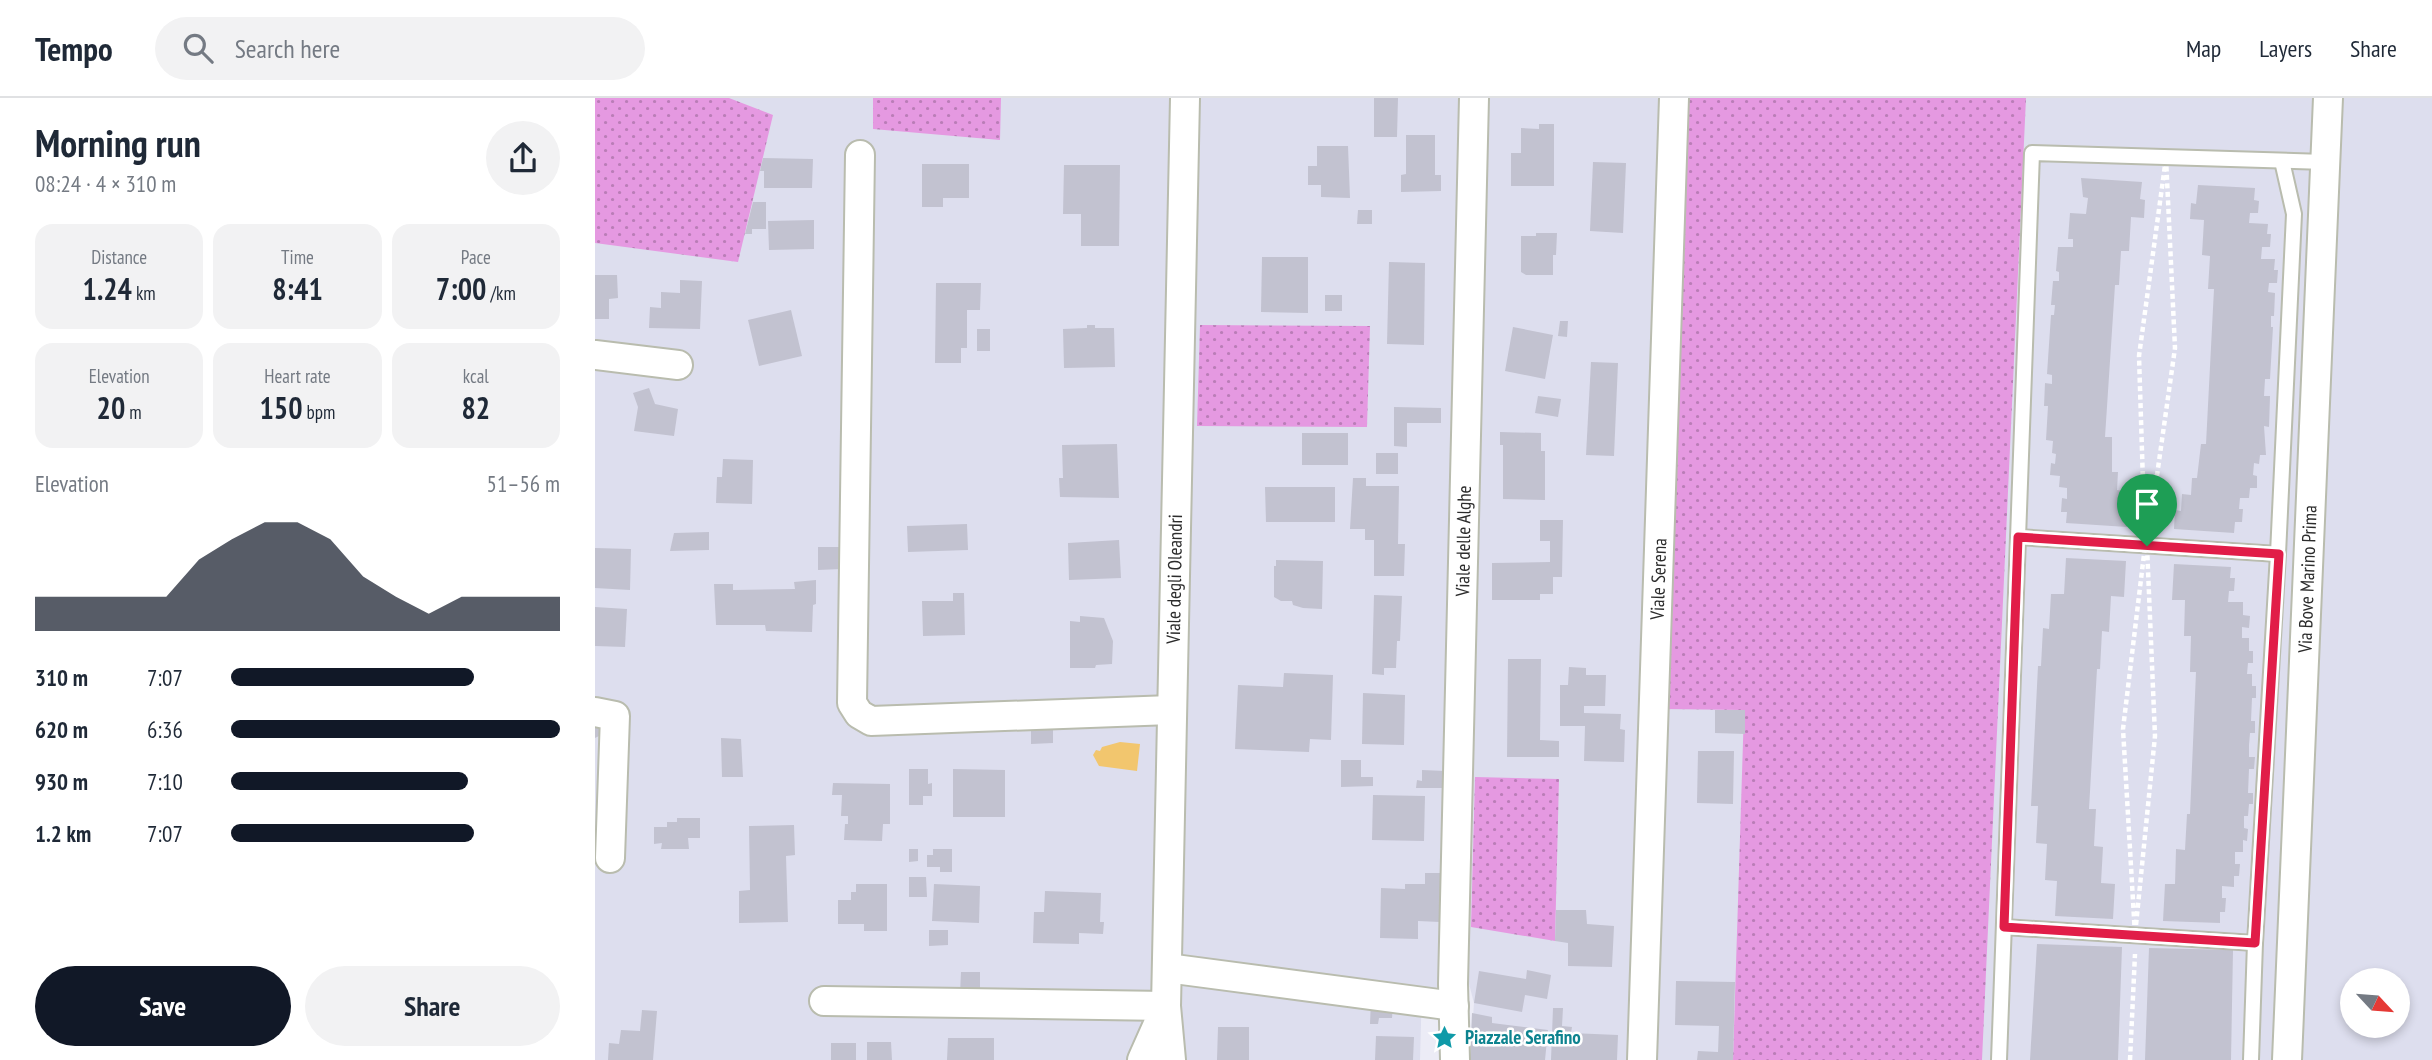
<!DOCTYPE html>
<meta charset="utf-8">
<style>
:root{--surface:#fff;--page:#f2f2f3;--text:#1f2937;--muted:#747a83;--line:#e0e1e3;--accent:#111827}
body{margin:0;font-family:"PT Sans Narrow",sans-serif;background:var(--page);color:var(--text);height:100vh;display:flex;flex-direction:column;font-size:26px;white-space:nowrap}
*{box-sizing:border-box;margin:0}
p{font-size:23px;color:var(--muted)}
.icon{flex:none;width:38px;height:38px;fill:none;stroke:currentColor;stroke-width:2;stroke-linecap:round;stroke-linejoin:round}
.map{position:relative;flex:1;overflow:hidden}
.side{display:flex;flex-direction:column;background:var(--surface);width:595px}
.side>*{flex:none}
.needle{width:46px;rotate:116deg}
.controls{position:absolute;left:1745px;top:870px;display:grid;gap:14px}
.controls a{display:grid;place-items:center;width:70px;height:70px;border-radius:50%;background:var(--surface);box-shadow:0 4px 10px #0003;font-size:35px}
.pin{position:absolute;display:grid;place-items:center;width:60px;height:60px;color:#fff;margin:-72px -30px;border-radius:50% 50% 50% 0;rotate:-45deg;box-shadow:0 0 7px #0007}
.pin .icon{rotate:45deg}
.round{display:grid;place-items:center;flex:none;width:74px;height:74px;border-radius:37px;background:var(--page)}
.overview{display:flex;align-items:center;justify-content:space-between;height:119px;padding:0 35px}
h1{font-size:38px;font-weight:800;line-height:52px}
.figures{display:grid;grid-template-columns:repeat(3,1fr);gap:10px;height:119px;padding:7px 35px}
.figures div{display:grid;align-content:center;border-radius:18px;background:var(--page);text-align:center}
.figures b{font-size:30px;font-weight:800}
.figures small{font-size:19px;font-weight:400}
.figures p{font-size:19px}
.chart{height:196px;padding:14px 35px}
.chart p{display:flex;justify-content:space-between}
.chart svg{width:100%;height:126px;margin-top:7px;fill:var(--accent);opacity:.7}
.action{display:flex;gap:14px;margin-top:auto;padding:14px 35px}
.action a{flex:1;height:80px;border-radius:42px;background:var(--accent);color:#fff;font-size:28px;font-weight:800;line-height:80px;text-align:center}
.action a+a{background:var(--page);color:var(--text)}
ul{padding:0 35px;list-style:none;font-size:23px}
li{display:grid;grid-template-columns:112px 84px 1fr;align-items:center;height:52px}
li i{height:18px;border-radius:9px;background:var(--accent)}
header{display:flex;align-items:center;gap:42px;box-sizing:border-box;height:98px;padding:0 35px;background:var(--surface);border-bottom:2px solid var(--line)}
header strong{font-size:33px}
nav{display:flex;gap:38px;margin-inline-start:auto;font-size:24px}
.search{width:490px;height:63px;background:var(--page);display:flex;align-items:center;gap:18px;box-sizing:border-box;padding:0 24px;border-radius:38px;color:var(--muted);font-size:26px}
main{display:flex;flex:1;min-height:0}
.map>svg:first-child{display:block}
.green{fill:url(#green-dots)}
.plaza{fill:#ececf6}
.water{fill:#f2c66e}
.building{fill:#c2c2d0}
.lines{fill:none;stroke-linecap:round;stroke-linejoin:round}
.service-casing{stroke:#b9bcae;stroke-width:18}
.minor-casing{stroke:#b9bcae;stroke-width:32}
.path{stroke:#fff;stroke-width:4.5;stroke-dasharray:5 3.5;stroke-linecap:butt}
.service{stroke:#fff;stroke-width:14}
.minor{stroke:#fff;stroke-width:28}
.route-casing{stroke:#fff;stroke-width:14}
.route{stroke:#e11d48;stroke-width:9}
.labels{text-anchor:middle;stroke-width:5;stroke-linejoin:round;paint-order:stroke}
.street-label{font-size:19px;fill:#2c2c2c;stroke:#fff}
.culture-label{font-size:19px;font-weight:bold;fill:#0d838f;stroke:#fff;text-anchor:start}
</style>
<header>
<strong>Tempo</strong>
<div class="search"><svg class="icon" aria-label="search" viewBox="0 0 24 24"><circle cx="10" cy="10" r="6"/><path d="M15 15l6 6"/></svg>Search here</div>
<nav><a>Map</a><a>Layers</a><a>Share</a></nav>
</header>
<main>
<section class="side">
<div class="overview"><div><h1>Morning run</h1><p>08:24 · 4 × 310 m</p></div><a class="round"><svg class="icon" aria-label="share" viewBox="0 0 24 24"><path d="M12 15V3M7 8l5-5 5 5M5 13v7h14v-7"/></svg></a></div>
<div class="figures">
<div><p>Distance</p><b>1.24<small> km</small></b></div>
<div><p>Time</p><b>8:41</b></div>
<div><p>Pace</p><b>7:00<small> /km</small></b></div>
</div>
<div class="figures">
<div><p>Elevation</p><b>20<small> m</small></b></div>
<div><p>Heart rate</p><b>150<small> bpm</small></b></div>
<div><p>kcal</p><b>82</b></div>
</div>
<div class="chart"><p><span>Elevation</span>51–56 m</p>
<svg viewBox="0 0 160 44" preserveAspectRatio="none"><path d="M0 44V32L10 32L20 32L30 32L40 32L50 19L60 12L70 6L80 6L90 12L100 25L110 32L120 38L130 32L140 32L150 32L160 32V44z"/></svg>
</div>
<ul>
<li><b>310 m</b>7:07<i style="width:74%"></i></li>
<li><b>620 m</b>6:36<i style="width:100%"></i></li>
<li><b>930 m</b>7:10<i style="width:72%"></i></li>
<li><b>1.2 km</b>7:07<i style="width:74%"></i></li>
</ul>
<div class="action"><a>Save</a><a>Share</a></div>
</section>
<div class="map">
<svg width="1837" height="962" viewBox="0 0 1837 962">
<defs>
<pattern id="green-dots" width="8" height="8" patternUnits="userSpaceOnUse" patternTransform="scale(1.75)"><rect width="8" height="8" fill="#e599e1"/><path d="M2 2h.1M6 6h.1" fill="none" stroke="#ba7db7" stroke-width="1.8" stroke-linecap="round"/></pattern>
</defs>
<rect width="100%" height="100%" fill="#dddeee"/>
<g class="green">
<path d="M0,0H134L178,17L143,164L0,145Z"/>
<path d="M278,0H406L405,42L278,31Z"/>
<path d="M1089,0H1431L1387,962H1138L1149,612L1068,611Z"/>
<path d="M605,227L775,228L772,329L602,328Z"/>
<path d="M880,679L964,681L960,843L876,829Z"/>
</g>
<path class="plaza" d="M848,885L874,886L879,905L875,962H825L827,889L841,890Z"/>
<path class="water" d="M525,644L545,646L542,673L504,668L498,657L501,652L505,653L507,649Z"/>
<g class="building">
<path d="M779,0H803L802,39H779Z"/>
<path d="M944,26H959V88H916V55H926V30L944,31Z"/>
<path d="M811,37H840V77H846V93L806,94V77L811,76Z"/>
<path d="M722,48H753L755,100L726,99V87H713V68H722Z"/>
<path d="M168,60L218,61L217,90H169V73H165Z"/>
<path d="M998,64L1031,65L1028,135L995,133Z"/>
<path d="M327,66H374V100H348V109H327Z"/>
<path d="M469,67H525L524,148H486V116H468Z"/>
<path d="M1486,80L1547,84L1545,101L1550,102L1549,120L1536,119L1534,153H1526L1524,187H1520L1510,339H1517V374H1523L1522,392L1529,393L1528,409H1534L1532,429L1471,425L1472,414H1466L1467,400L1472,401V390L1464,389L1465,378L1455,377L1456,365L1460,366L1461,356L1457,355L1458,343L1451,342L1453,308H1449L1450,285L1457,286V277L1452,276L1456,217H1459L1460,207H1456L1458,183H1464V174L1461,173L1463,149H1478V141H1473L1475,115L1491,116L1493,100L1488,99Z"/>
<path d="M1603,87L1660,90L1659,102L1664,103L1663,115H1655L1654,125L1673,126L1672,136H1676L1675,149H1667L1666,161H1680L1679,172H1683L1682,185H1674L1673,194L1680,195L1679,218H1676V229H1678L1675,281H1670L1669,298H1675L1674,329L1669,328L1671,357H1665L1664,366L1659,365L1658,377L1662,378V390H1655L1654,400H1645L1644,411H1648L1647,424H1640L1639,435L1579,431L1580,412L1586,413L1587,396L1596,397L1597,380H1602L1606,346H1611L1619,191H1613L1615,158L1607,157L1609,122L1595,121L1596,105L1601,106Z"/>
<path d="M158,104H171V131H157V136H150Z"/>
<path d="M763,112H777V126H762Z"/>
<path d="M219,122V151L174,152L173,123Z"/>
<path d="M941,135H962L961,157H958V177H931L926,174V138H941Z"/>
<path d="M667,159H713V215L666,214Z"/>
<path d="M794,164L830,165L829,247L792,246Z"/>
<path d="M0,177H22L23,200L14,201V221H0Z"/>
<path d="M85,182L107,183L105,231L54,230L55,209L66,210V194L85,195Z"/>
<path d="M341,185H386L385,212H372V250H366V265H340Z"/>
<rect x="730" y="197" width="17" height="16"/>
<path d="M196,212L207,258L164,268L153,222Z"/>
<path d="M965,223H973L972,239L963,238Z"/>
<path d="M492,227H500V230H519L520,269L469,270L468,231L492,230Z"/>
<path d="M918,229L958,237L950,281L910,273Z"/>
<rect x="382" y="231" width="13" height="22"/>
<path d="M996,264L1023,265L1019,358L991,357Z"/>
<path d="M54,290L60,306L83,311L79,338L39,333L43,309L38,295Z"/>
<path d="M943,298L966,301L963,319L940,315Z"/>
<path d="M799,309L846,310V325H812V349L799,348Z"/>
<path d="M905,334L946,335V353H950V402L908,401V347H905Z"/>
<rect x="707" y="335" width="46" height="32"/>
<path d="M522,346L524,400L465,399L464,380H468L467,347Z"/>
<rect x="781" y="355" width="22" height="21"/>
<path d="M128,361L158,362L157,406L121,405L122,379H127Z"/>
<path d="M758,380H771V388H804L803,446H810L809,478H779V442H770V431H755Z"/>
<path d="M670,389H740V424H671Z"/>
<path d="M945,422H968L967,479H958V496H945V502H897V465L955,464V443H945Z"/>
<path d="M372,426L373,452L313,454L312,428Z"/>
<path d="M114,434V452L75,453L79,435Z"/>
<path d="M524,442L526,480L474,482L473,445Z"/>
<path d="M223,449H246V471L223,472Z"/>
<path d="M0,450L36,451L35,492L0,490Z"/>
<path d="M1471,460L1531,463L1529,499L1516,498L1514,534L1507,533L1505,571H1502L1494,711H1501L1499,748L1508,749L1506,785L1520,786L1518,821L1460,818L1462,783L1450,782L1452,746L1441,745L1443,708H1436L1443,568H1446L1448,530L1454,531L1456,496H1469Z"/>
<path d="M681,462L728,463L727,511L708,510L698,507L697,503H686L679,499V468H681Z"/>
<path d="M1579,466L1636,469L1635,480H1640L1639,493H1634L1633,504H1648V517L1655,518L1654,530L1647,529V540H1654V553H1658V565H1653L1652,576H1657V588H1661V600H1657L1656,623H1660V635H1655L1654,647V659H1660L1659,671H1654L1653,695H1658V706H1654L1653,718H1649V730L1653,731L1652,743L1648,742V754H1640V766H1645L1644,778H1639V789L1627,788V800H1631L1630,814H1625V825L1568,823L1570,786H1580L1581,751L1590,752L1592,716H1595L1601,574H1595L1596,538H1589L1590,502H1577Z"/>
<path d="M221,482V506L218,507L217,534L171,533L170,527H121L119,486H138V492L200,491L199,484Z"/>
<path d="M358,495H369L370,537L328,538L327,503H358Z"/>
<path d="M779,497L807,498L805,543H802L801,570H789V577L777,576Z"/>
<path d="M0,509L32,511L30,549L0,548Z"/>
<path d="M485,518L509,520L518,543L517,566L501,567L500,570H475V523L485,524Z"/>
<path d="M913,561H946L945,642L964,643V659H912Z"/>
<path d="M974,569L991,570V577H1011L1010,608H989V615L1026,616L1025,631L1030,632L1029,664L989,663L990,628H965V587H973Z"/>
<path d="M689,575L738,577L736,642L715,641L714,654L640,651L643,587L688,589Z"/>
<path d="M768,595L810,597L809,647L767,646Z"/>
<path d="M1120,612H1150V636L1120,635Z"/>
<path d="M0,623L8,625V636L0,640Z"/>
<path d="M458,625V645L436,646V626Z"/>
<path d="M126,640L146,641L148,679H127Z"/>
<path d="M1103,653H1139L1138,706L1102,705Z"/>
<path d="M746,662H766V679H778V688L746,689Z"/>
<path d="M314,671H333V686L337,685V698H328V707H314Z"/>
<path d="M358,671L410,672V719H358Z"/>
<path d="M827,672L850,673L849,690H821L822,682L827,683Z"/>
<path d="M238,685L295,686V726H288L287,743L249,742L250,726H253V718H246L247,697H237Z"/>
<path d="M778,697L830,698L829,743L777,742Z"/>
<path d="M82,720H105V740H93L94,751H66L67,745L59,746V729H72V724H82Z"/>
<path d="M199,727L200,757L191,758L193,824L144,825V793L155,792L154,728Z"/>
<path d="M314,751H323V763L314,764Z"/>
<path d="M338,751H357V774H345V769H332V757H338Z"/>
<path d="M830,775H846L845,824L823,823V841L785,840L786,790L810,791V786H830Z"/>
<path d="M314,779H331L332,799H314Z"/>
<path d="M261,786H292V833H269V826H243V802H256V794H261Z"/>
<path d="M339,786L385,788L384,825L337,823Z"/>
<path d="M450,793L506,795L505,824H509L508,836L484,835V846L438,845L439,814H449Z"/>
<path d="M961,812H991L992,826L1019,828L1017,869L973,868V845L960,843Z"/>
<path d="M334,832H353V847L334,848Z"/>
<path d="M1442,846L1527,849L1523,962H1435Z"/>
<path d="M1554,850L1638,852L1636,962H1550Z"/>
<path d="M932,872L956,877L952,901L930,897L927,914L879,905L884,873L931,881Z"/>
<path d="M366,874H385V897L365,896Z"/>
<path d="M1081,883L1140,884L1138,962H1102L1103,953L1123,954L1124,928L1080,927Z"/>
<path d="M776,903L798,907L797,920H784L783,926H775Z"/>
<path d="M958,910H968L967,928L977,929L976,935L1023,937L1022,962H956Z"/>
<path d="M47,912L62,913L58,962H13L14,945L24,946L26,932L45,933Z"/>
<path d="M877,915L897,919V925L953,932L950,962H875Z"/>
<path d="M623,929H654V962H622Z"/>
<path d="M781,938L819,939L818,962H780Z"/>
<path d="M353,940H399V962H352Z"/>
<path d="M272,944H296L297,962H272Z"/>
<rect x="236" y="945" width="25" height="17"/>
</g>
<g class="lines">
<defs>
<g id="service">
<path d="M1423,439L1683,456"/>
<path d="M1409,829L1660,845"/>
<path d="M1404,962L1437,55L1730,64"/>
<path d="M1656,962L1660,845L1683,456L1699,116L1687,63"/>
</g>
<g id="minor">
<path d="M265,57L257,605L264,616L276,623L576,612"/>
<path d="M0,257L83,267"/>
<path d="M0,614L20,618L15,760"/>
<path d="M572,870L859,908"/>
<path d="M229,903L571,908L547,962"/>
<path d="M576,962L571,908L590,0"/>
<path d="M860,962L858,886L879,0"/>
<path d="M1047,962L1079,0"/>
<path d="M1692,962L1733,0"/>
</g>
</defs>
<use href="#service" class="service-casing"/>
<use href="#minor" class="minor-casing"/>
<g class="path">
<path d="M1571,60L1580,250L1552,448L1560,638L1540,837L1528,631L1550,448L1544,258Z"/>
<path d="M1535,962L1540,856"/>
</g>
<use href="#service" class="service"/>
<use href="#minor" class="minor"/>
</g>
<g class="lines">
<defs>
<path id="route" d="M1423,439L1684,456L1660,845L1409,829Z"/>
</defs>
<use href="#route" class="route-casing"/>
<use href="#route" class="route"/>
</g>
<defs>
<symbol id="sight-bare" viewBox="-9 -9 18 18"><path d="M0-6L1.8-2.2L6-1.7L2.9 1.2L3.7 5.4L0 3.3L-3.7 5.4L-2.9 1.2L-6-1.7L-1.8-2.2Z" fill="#0f9aa8" stroke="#fff" stroke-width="2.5" paint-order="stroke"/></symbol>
</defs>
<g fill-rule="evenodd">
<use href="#sight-bare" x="832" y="922" width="35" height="35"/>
</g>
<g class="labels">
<g class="street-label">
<text transform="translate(868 443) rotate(-89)" y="7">Viale delle Alghe</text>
<text transform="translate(579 481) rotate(-89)" y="7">Viale degli Oleandri</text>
<text transform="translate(1063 481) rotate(-88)" y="7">Viale Serena</text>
<text transform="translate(1712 481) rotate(-88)" y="7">Via Bove Marino Prima</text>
</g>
<g class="culture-label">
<text x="870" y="946">Piazzale Serafino</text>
</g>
</g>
</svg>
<div class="controls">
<a><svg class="needle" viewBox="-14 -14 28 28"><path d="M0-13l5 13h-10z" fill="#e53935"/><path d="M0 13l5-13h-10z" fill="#747a83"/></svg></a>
</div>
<div class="pin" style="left:1552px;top:448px;background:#1e9e55"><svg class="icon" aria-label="arrive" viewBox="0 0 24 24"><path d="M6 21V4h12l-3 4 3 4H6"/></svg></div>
</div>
</main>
